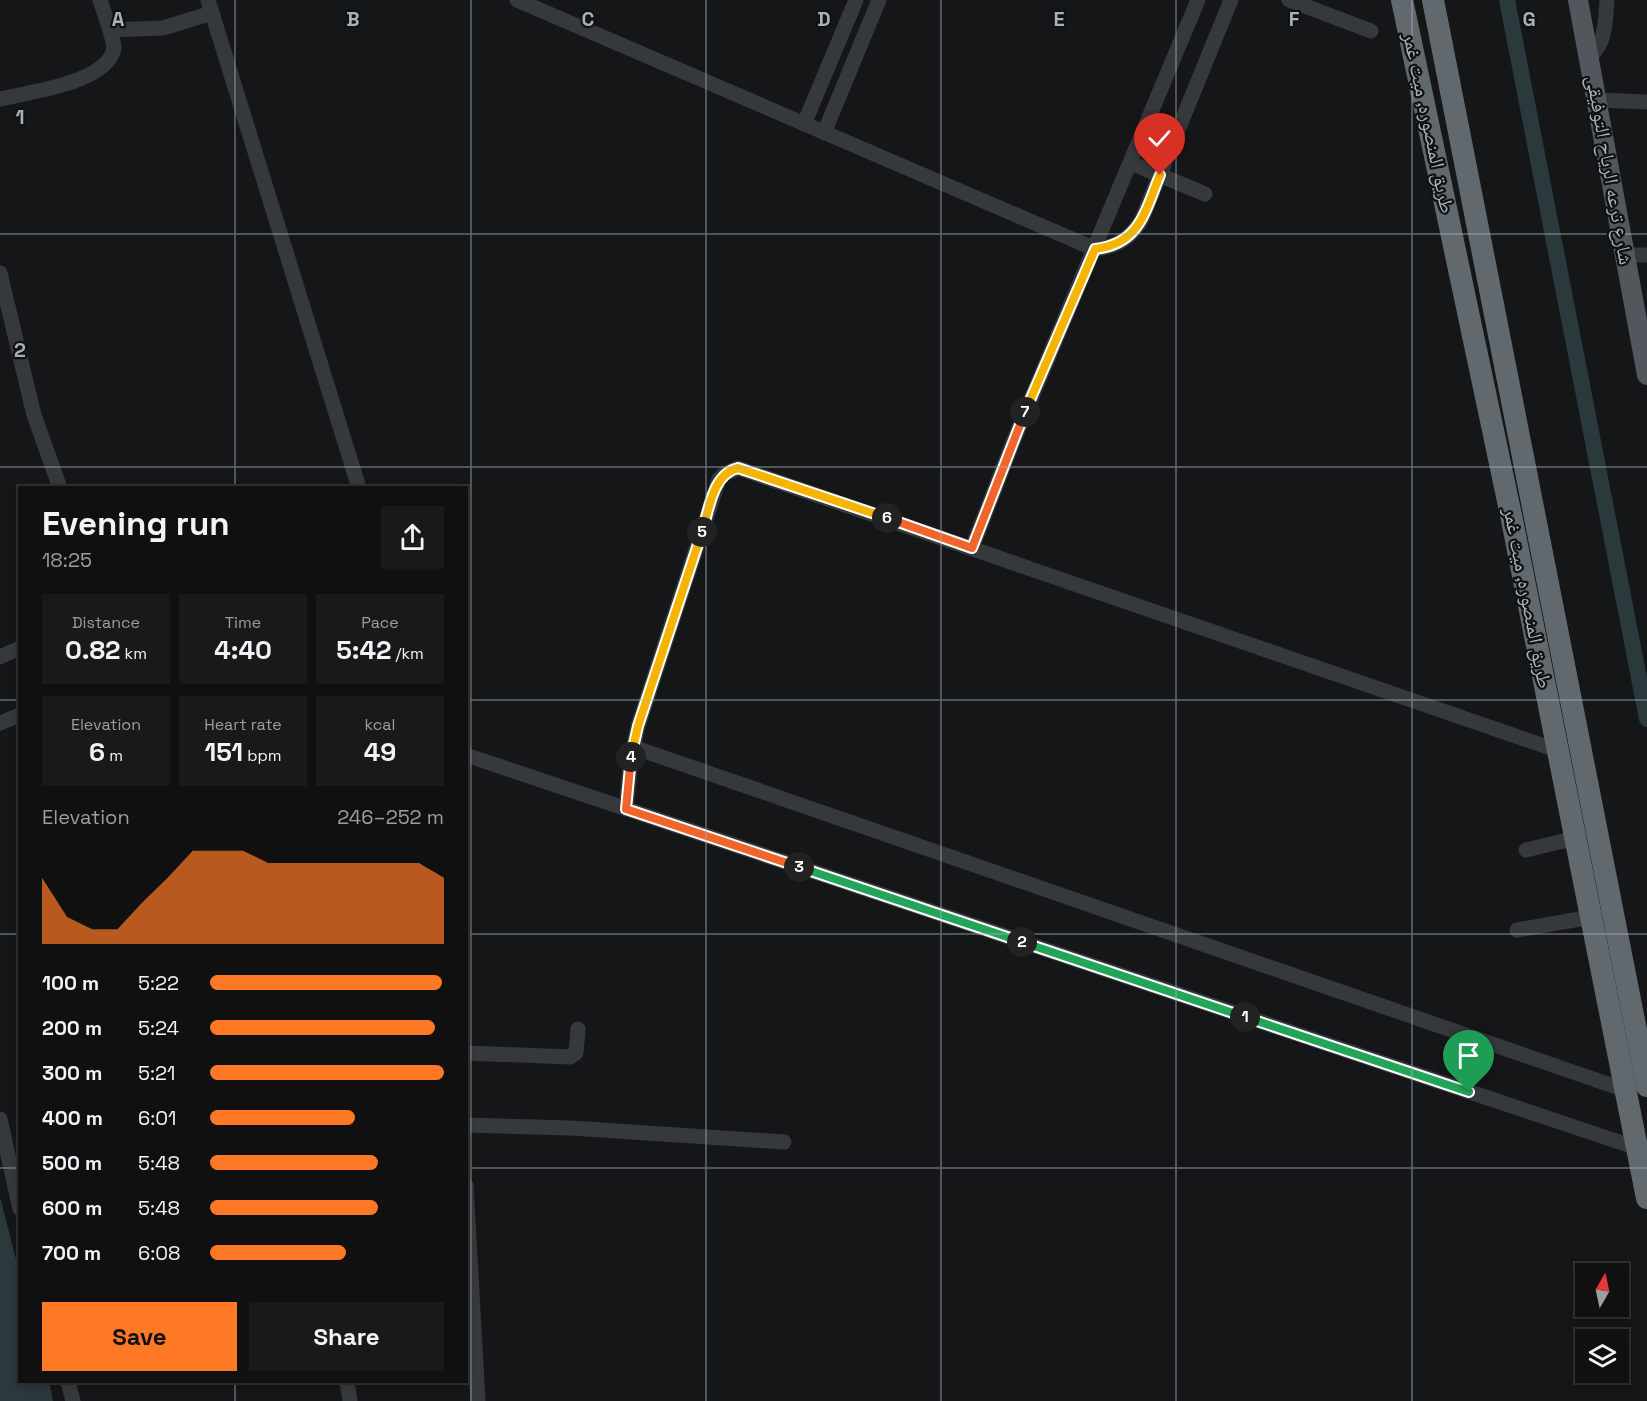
<!DOCTYPE html>
<meta charset="utf-8">
<style>
:root{--surface:#101011;--page:#19191a;--text:#f1f3f6;--muted:#9c9d9f;--line:#303031;--accent:#ff7825}
body{margin:0;font-family:"Space Grotesk","Noto Naskh Arabic",sans-serif;background:var(--page);color:var(--text);height:100vh;display:flex;flex-direction:column;font-size:22px;white-space:nowrap}
*{box-sizing:border-box;margin:0}
p{font-size:20px;color:var(--muted)}
.icon{flex:none;width:33px;height:33px;fill:none;stroke:currentColor;stroke-width:2;stroke-linecap:round;stroke-linejoin:round}
.map{position:relative;flex:1;overflow:hidden}
.details{position:absolute;left:18px;top:486px;width:450px;height:897px;display:flex;flex-direction:column;background:var(--surface);border-radius:0px;box-shadow:0 3px 9px #0003,0 0 0 2px var(--line)}
.details>*{flex:none}
.needle{width:39px;rotate:9deg}
.controls{position:absolute;left:1575px;top:1263px;display:grid;gap:12px}
.controls a{display:grid;place-items:center;width:54px;height:54px;border-radius:0px;background:var(--surface);box-shadow:0 3px 9px #0003,0 0 0 2px var(--line);font-size:30px}
.pin{position:absolute;display:grid;place-items:center;width:51px;height:51px;color:#fff;margin:-62px -26px;border-radius:50% 50% 50% 0;rotate:-45deg;box-shadow:0 0 6px #0007}
.pin .icon{rotate:45deg}
.km{position:absolute;width:30px;height:30px;margin:-15px;border-radius:50%;background:#222;color:#fff;font-size:16px;line-height:30px;text-align:center}
.round{display:grid;place-items:center;flex:none;width:63px;height:63px;border-radius:0px;background:var(--page)}
.headline{display:flex;align-items:center;justify-content:space-between;height:102px;padding:0 24px}
h1{font-size:33px;font-weight:700;line-height:45px}
.figures{display:grid;grid-template-columns:repeat(3,1fr);gap:9px;height:102px;padding:6px 24px}
.figures div{display:grid;align-content:center;border-radius:0px;background:var(--page);text-align:center}
.figures b{font-size:26px;font-weight:700}
.figures small{font-size:16px;font-weight:400}
.figures p{font-size:16px}
.chart{height:168px;padding:12px 24px}
.chart p{display:flex;justify-content:space-between}
.chart svg{width:100%;height:108px;margin-top:6px;fill:var(--accent);opacity:.7}
.action{display:flex;gap:12px;margin-top:auto;padding:12px 24px}
.action a{flex:1;height:69px;border-radius:0px;background:var(--accent);color:#111;font-size:24px;font-weight:700;line-height:69px;text-align:center}
.action a+a{background:var(--page);color:var(--text)}
ul{padding:0 24px;list-style:none;font-size:20px}
li{display:grid;grid-template-columns:96px 72px 1fr;align-items:center;height:45px}
li i{height:15px;border-radius:8px;background:var(--accent)}
.map>svg:first-child{display:block}
.water{fill:#2a393c}
.lines{fill:none;stroke-linecap:round;stroke-linejoin:round}
.canal{stroke:#2a393c;stroke-width:16}
.minor{stroke:#36393c;stroke-width:15}
.major{stroke:#51575c;stroke-width:20}
.highway{stroke:#61686e;stroke-width:22}
.split-1-casing{stroke:#fff;stroke-width:12}
.split-2-casing{stroke:#fff;stroke-width:12}
.split-3-casing{stroke:#fff;stroke-width:12}
.split-4-casing{stroke:#fff;stroke-width:12}
.split-5-casing{stroke:#fff;stroke-width:12}
.split-6-casing{stroke:#fff;stroke-width:12}
.split-7-casing{stroke:#fff;stroke-width:12}
.split-8-casing{stroke:#fff;stroke-width:12}
.split-1{stroke:#22a559;stroke-width:8}
.split-2{stroke:#22a559;stroke-width:8}
.split-3{stroke:#22a559;stroke-width:8}
.split-4{stroke:#f0652b;stroke-width:8}
.split-5{stroke:#f5b400;stroke-width:8}
.split-6{stroke:#f5b400;stroke-width:8}
.split-7{stroke:#f0652b;stroke-width:8}
.split-8{stroke:#f5b400;stroke-width:8}
.grid{fill:none;stroke:#a6b1b8;stroke-width:1.5;stroke-opacity:0.55}
.labels{text-anchor:middle;stroke-width:4.5;stroke-linejoin:round;paint-order:stroke}
.street-label{font-size:20px;fill:#a6b1b8;stroke:#101112}
.grid-label{font-size:20px;text-anchor:middle;font-weight:bold;fill:#a6b1b8;stroke:#101112;stroke-width:4.5;stroke-linejoin:round;paint-order:stroke}
</style>
<div class="map">
<svg width="1647" height="1401" viewBox="0 0 1647 1401">
<rect width="100%" height="100%" fill="#151617"/>
<path class="water" d="M0,1197L19,1271L20,1382H49L53,1401H0Z"/>
<g class="lines">
<path class="canal" d="M1507,0L1647,719"/>
<g class="minor">
<path d="M100,0L110,30L163,28L212,13"/>
<path d="M208,0L359,488"/>
<path d="M517,0L1095,249C1117,247 1129,239 1141,221L1231,0"/>
<path d="M1289,0L1371,31"/>
<path d="M1589,57C1607,43 1605,20 1607,0"/>
<path d="M0,99C29,92 108,83 114,48C114,43 111,36 110,30"/>
<path d="M1597,100L1647,102"/>
<path d="M804,124L856,0"/>
<path d="M824,133L879,0"/>
<path d="M1131,163L1205,194"/>
<path d="M1626,255H1647"/>
<path d="M0,273L34,415L60,488"/>
<path d="M972,548L1013,442L1198,0"/>
<path d="M0,657L20,648"/>
<path d="M0,723L20,715"/>
<path d="M633,747L1625,1090"/>
<path d="M466,755L1637,1148"/>
<path d="M626,809L631,758L638,726L719,479L724,474L738,468L1559,751"/>
<path d="M1526,850L1576,838"/>
<path d="M1517,930L1591,917"/>
<path d="M466,1053L570,1057L576,1053L578,1029"/>
<path d="M0,1119L20,1209"/>
<path d="M466,1125L571,1128L784,1142"/>
<path d="M466,1185L478,1401"/>
<path d="M68,1382L73,1401"/>
<path d="M347,1382L350,1401"/>
</g>
<path class="major" d="M1578,0L1647,375"/>
<g class="highway">
<path d="M1402,0L1512,520L1647,1198"/>
<path d="M1433,0L1647,1086"/>
</g>
</g>
<g class="lines">
<defs>
<path id="split-1" d="M1245,1017L1469,1092"/>
<path id="split-2" d="M1022,942L1245,1017"/>
<path id="split-3" d="M799,867L1022,942"/>
<path id="split-4" d="M631,757L626,809L799,867"/>
<path id="split-5" d="M631,757L638,726L702,532"/>
<path id="split-6" d="M702,532C709,511 712,474 738,468L887,518"/>
<path id="split-7" d="M887,518L972,548L1025,412"/>
<path id="split-8" d="M1025,412L1095,249C1140,244 1145,211 1160,175"/>
</defs>
<use href="#split-1" class="split-1-casing"/>
<use href="#split-2" class="split-2-casing"/>
<use href="#split-3" class="split-3-casing"/>
<use href="#split-4" class="split-4-casing"/>
<use href="#split-5" class="split-5-casing"/>
<use href="#split-6" class="split-6-casing"/>
<use href="#split-7" class="split-7-casing"/>
<use href="#split-8" class="split-8-casing"/>
<use href="#split-1" class="split-1"/>
<use href="#split-2" class="split-2"/>
<use href="#split-3" class="split-3"/>
<use href="#split-4" class="split-4"/>
<use href="#split-5" class="split-5"/>
<use href="#split-6" class="split-6"/>
<use href="#split-7" class="split-7"/>
<use href="#split-8" class="split-8"/>
</g>
<path class="grid" d="M235,0V488M471,0V1401M706,0V1401M941,0V1401M1176,0V1401M1412,0V1401M0,234H1647M0,467H1647M0,700H20M466,700H1647M0,934H20M466,934H1647M0,1168H20M466,1168H1647M235,1382V1401"/>
<g class="labels">
<g class="street-label">
<text transform="translate(1429 123) rotate(78)" y="7">طريق المنصوره, ميت غمر</text>
<text transform="translate(1610 170) rotate(80)" y="7">شارع ترعه الرياح التوفيقى</text>
<text transform="translate(1528 598) rotate(79)" y="7">طريق المنصوره, ميت غمر</text>
</g>
</g>
<g class="grid-label">
<text x="118" y="26">A</text>
<text x="353" y="26">B</text>
<text x="588" y="26">C</text>
<text x="824" y="26">D</text>
<text x="1059" y="26">E</text>
<text x="1294" y="26">F</text>
<text x="1529" y="26">G</text>
<text x="20" y="124">1</text>
<text x="20" y="357">2</text>
</g>
</svg>
<div class="controls">
<a><svg class="needle" viewBox="-14 -14 28 28"><path d="M0-13l5 13h-10z" fill="#e53935"/><path d="M0 13l5-13h-10z" fill="#9c9d9f"/></svg></a>
<a><svg class="icon" aria-label="layers" viewBox="0 0 24 24"><path d="M12 4l9 5-9 5-9-5zM3 14l9 5 9-5"/></svg></a>
</div>
<div class="pin" style="left:1469px;top:1092px;background:#1e9e55"><svg class="icon" aria-label="arrive" viewBox="0 0 24 24"><path d="M6 21V4h12l-3 4 3 4H6"/></svg></div>
<div class="pin" style="left:1160px;top:175px;background:#d93025"><svg class="icon" aria-label="check" viewBox="0 0 24 24"><path d="M5 12l5 5 9-10"/></svg></div>
<b class="km" style="left:1245px;top:1017px">1</b>
<b class="km" style="left:1022px;top:942px">2</b>
<b class="km" style="left:799px;top:867px">3</b>
<b class="km" style="left:631px;top:757px">4</b>
<b class="km" style="left:702px;top:532px">5</b>
<b class="km" style="left:887px;top:518px">6</b>
<b class="km" style="left:1025px;top:412px">7</b>
<section class="details">
<div class="headline"><div><h1>Evening run</h1><p>18:25</p></div><a class="round"><svg class="icon" aria-label="share" viewBox="0 0 24 24"><path d="M12 15V3M7 8l5-5 5 5M5 13v7h14v-7"/></svg></a></div>
<div class="figures">
<div><p>Distance</p><b>0.82<small> km</small></b></div>
<div><p>Time</p><b>4:40</b></div>
<div><p>Pace</p><b>5:42<small> /km</small></b></div>
</div>
<div class="figures">
<div><p>Elevation</p><b>6<small> m</small></b></div>
<div><p>Heart rate</p><b>151<small> bpm</small></b></div>
<div><p>kcal</p><b>49</b></div>
</div>
<div class="chart"><p><span>Elevation</span>246–252 m</p>
<svg viewBox="0 0 160 44" preserveAspectRatio="none"><path d="M0 44V17L10 33L20 38L30 38L40 27L50 17L60 6L70 6L80 6L90 11L100 11L110 11L120 11L130 11L140 11L150 11L160 17V44z"/></svg>
</div>
<ul>
<li><b>100 m</b>5:22<i style="width:99%"></i></li>
<li><b>200 m</b>5:24<i style="width:96%"></i></li>
<li><b>300 m</b>5:21<i style="width:100%"></i></li>
<li><b>400 m</b>6:01<i style="width:62%"></i></li>
<li><b>500 m</b>5:48<i style="width:72%"></i></li>
<li><b>600 m</b>5:48<i style="width:72%"></i></li>
<li><b>700 m</b>6:08<i style="width:58%"></i></li>
</ul>
<div class="action"><a>Save</a><a>Share</a></div>
</section>
</div>
